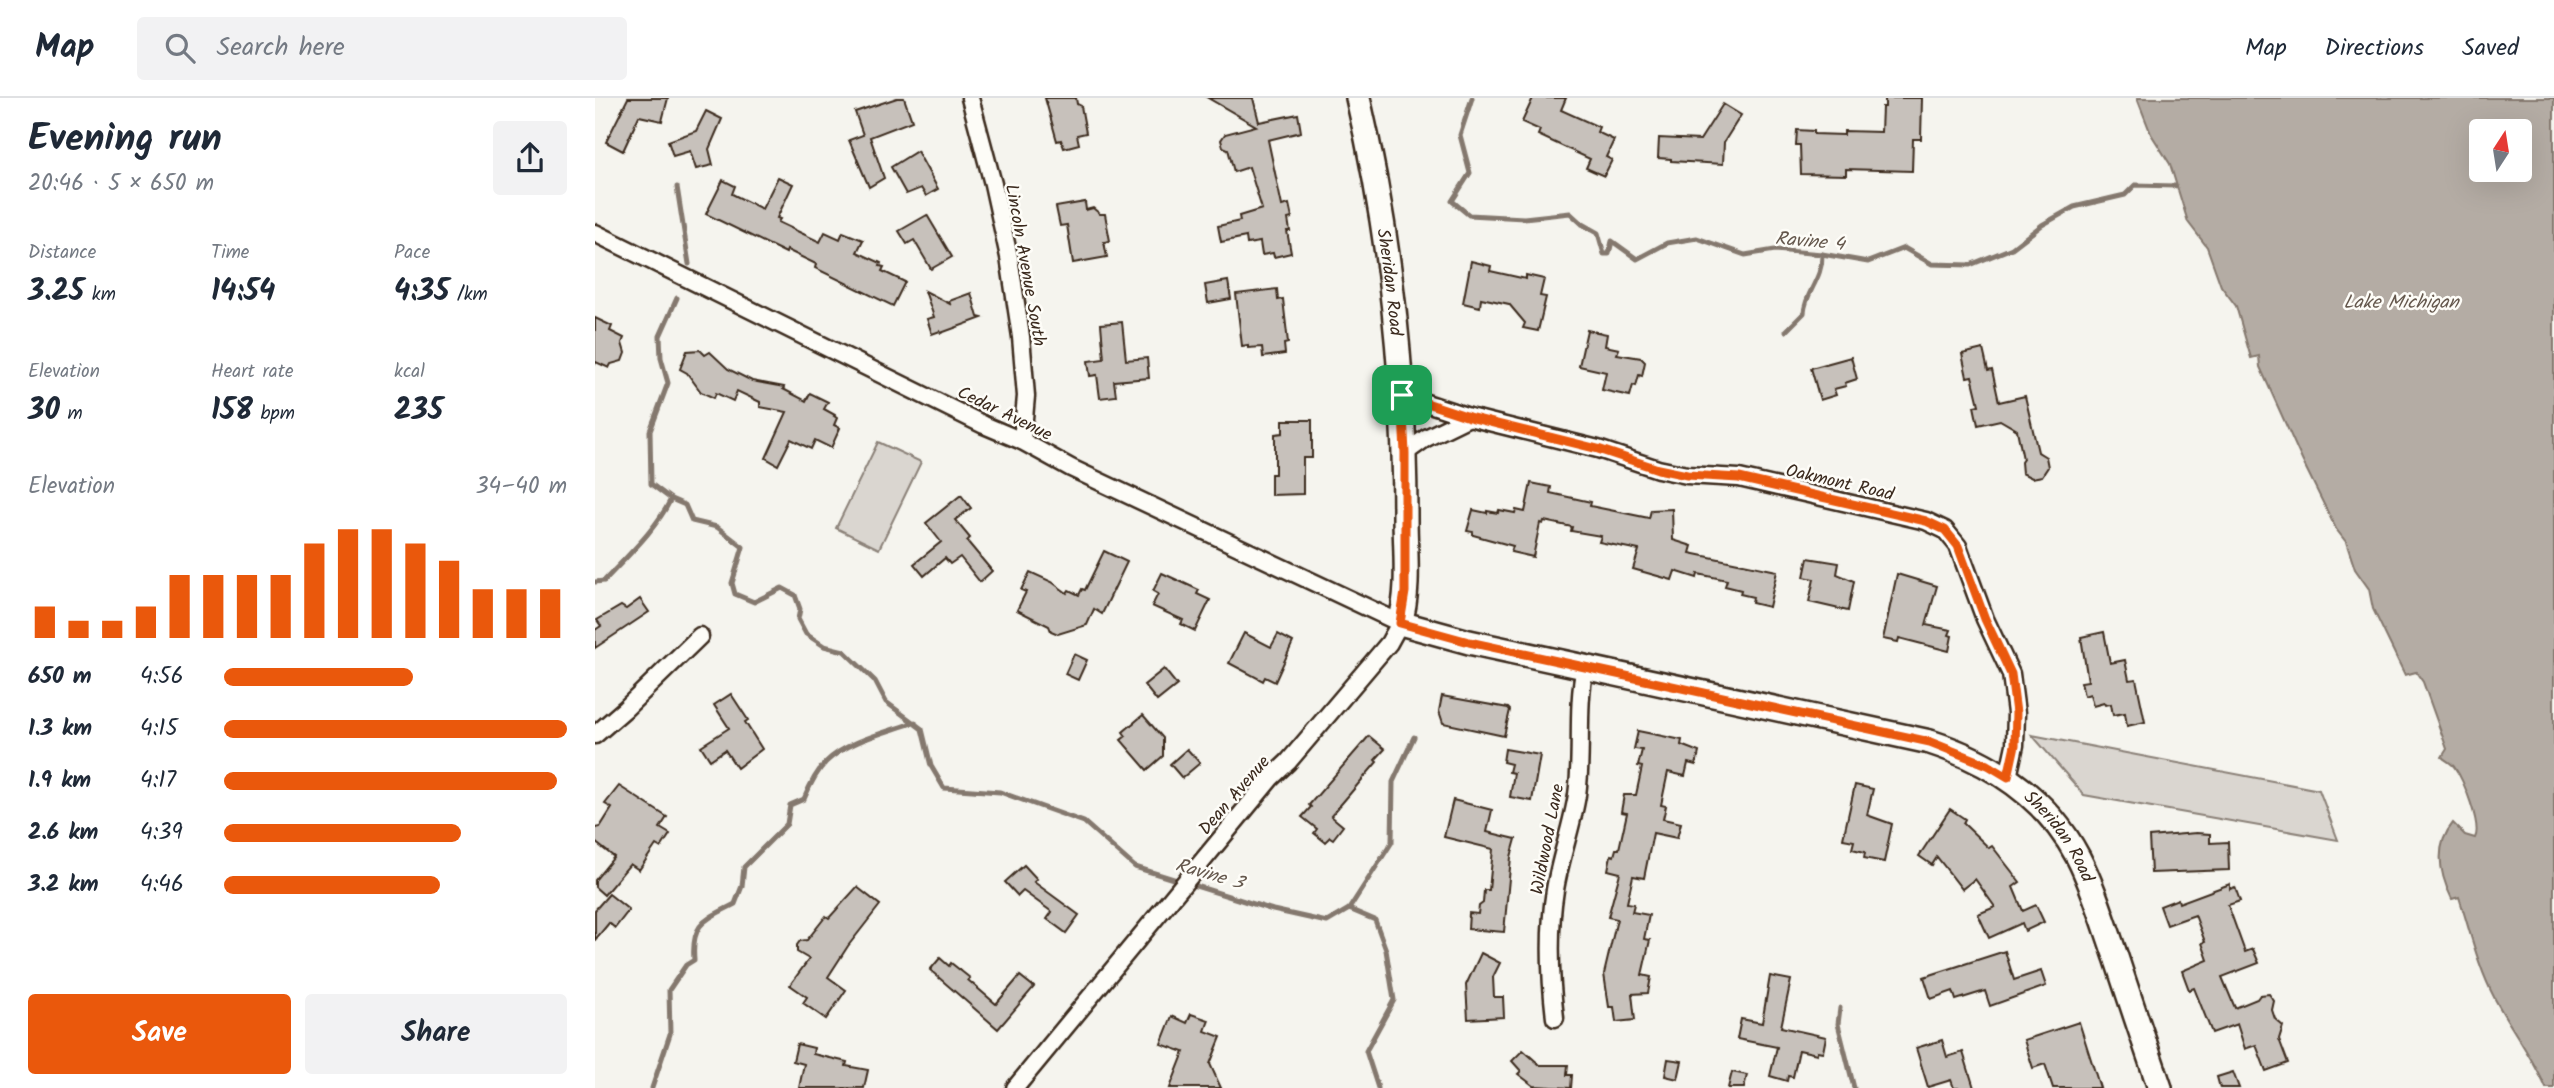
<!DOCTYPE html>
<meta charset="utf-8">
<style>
:root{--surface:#fff;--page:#f2f2f3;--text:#1f2937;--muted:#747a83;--line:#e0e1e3;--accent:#ea580c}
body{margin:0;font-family:Kalam,sans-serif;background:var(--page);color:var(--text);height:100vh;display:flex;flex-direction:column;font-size:26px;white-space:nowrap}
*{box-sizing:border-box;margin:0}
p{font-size:23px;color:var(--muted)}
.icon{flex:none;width:38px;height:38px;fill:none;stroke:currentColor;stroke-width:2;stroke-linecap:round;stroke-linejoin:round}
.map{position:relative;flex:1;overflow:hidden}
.side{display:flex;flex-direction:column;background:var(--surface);width:595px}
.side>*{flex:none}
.needle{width:46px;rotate:12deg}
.tools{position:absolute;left:1874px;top:21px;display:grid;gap:14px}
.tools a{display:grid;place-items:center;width:63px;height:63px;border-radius:7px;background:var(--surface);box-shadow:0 7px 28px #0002;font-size:35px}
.pin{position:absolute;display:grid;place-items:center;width:60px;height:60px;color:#fff;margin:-30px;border-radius:14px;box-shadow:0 4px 10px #0006}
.round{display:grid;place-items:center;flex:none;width:74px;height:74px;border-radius:7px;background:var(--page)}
.head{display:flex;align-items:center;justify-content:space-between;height:119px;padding:0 28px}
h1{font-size:38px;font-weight:700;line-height:52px}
.metrics{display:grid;grid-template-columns:repeat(3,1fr);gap:10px;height:119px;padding:7px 28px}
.metrics div{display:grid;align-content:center}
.metrics b{font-size:30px;font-weight:700}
.metrics small{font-size:19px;font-weight:400}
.metrics p{font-size:19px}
.chart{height:196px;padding:14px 28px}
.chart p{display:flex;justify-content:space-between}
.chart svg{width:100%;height:126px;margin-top:7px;stroke:var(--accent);stroke-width:6}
.cta{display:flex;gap:14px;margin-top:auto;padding:14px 28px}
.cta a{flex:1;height:80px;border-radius:7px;background:var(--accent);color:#fff;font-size:28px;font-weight:700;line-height:80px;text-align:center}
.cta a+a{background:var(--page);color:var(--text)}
ul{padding:0 28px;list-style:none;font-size:23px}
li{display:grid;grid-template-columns:112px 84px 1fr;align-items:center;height:52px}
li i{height:18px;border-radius:9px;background:var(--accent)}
header{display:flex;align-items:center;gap:42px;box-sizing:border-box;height:98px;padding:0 35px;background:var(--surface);border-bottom:2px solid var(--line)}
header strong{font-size:33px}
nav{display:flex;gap:38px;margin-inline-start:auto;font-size:24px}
.search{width:490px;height:63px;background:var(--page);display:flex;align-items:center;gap:18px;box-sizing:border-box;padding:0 24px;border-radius:7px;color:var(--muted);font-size:26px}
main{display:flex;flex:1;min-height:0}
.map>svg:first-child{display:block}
.green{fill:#dad6d0;stroke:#8a8077;stroke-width:2}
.water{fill:#b4aca4;stroke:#84786e;stroke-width:2;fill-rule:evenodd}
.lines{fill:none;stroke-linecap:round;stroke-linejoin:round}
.stream{stroke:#84786e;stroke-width:5}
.building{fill:#c7c1bb;stroke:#3b2a1e;stroke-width:2}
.street-casing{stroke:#3b2a1e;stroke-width:21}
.secondary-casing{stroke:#3b2a1e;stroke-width:28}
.street{stroke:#fdfcf7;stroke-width:16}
.secondary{stroke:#fdfcf7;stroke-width:23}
.route-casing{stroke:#fff;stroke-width:14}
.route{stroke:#ea580c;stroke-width:9}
.labels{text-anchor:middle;stroke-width:5;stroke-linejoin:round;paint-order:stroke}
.street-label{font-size:18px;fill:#3b2a1e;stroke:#fdfcf7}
.water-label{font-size:19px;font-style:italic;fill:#65584d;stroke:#fdfcf7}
</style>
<header>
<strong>Map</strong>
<div class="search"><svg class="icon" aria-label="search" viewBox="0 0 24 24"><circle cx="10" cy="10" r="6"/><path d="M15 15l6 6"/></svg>Search here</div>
<nav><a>Map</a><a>Directions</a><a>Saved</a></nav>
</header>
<main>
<section class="side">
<div class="head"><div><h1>Evening run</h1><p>20:46 · 5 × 650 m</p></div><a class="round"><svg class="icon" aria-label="share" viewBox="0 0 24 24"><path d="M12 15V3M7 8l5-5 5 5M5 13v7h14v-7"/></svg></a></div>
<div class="metrics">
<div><p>Distance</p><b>3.25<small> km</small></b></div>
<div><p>Time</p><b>14:54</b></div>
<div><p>Pace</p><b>4:35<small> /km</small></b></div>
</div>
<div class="metrics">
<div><p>Elevation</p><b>30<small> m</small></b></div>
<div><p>Heart rate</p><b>158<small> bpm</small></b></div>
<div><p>kcal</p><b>235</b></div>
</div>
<div class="chart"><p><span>Elevation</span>34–40 m</p>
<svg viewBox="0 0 160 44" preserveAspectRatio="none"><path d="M5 44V33M15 44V38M25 44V38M35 44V33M45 44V22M55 44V22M65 44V22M75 44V22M85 44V11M95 44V6M105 44V6M115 44V11M125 44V17M135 44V27M145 44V27M155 44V27"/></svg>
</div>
<ul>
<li><b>650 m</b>4:56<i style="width:55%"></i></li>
<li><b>1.3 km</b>4:15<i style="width:100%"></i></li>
<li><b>1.9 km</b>4:17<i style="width:97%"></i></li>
<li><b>2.6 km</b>4:39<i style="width:69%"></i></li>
<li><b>3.2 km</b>4:46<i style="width:63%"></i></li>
</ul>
<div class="cta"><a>Save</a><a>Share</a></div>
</section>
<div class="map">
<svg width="1959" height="990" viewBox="0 0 1959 990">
<rect width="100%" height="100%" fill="#f5f4ee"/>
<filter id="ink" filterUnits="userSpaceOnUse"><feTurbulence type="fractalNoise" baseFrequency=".0143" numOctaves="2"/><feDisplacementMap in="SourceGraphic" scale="14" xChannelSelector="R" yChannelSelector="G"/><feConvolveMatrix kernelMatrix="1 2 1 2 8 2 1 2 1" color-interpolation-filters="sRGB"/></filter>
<g filter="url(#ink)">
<g class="green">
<path d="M283,344L326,364L284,451L241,430Z"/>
<path d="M1437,637L1724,692L1743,742L1489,697Z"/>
</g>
<path class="water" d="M1542,0H1959V990H1951C1937,958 1916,931 1900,901C1883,869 1875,833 1864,799L1857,801C1845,777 1839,748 1858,725L1870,737L1880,740C1887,728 1868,681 1860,670C1857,665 1851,663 1847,659L1852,651L1828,584L1821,574L1810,577L1778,511L1774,491L1760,471L1751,444L1741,431L1707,362L1665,269L1664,258L1656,260L1641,208L1626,188L1612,149L1593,124L1575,66L1556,36ZM1886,33H1925V72H1886Z"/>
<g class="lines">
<g class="stream">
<path d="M877,0L865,37L875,75L857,103L874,117L929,120L975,115L987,126L1003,135L1009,156H1014L1017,143L1042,161L1072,145L1102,140L1150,157L1180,152L1227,156L1273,164L1309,150L1337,166L1375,167L1417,150L1447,127L1479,109L1530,97L1540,87L1580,88"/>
<path d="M82,89L94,166"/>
<path d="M1191,233L1209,215C1210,194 1228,181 1227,156"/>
<path d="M76,401L56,386L55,333L73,285L66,260L65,238L82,200"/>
<path d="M0,484L9,483C33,457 60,433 76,401L90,407L97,423L122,429L148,449L137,485L140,496L159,504L187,490L200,497L205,511L203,521L211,536L229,548L249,553L280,583L291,604L327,631L336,668L349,690L405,694L489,724L540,769L678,812L732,824L754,811L780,822L791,852L799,902L771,953L783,990"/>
<path d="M754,811L797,744L798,684L819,639"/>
<path d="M1245,910L1243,926L1259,990"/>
<path d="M57,990L75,936L74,892L91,867L99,862C96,824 110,822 140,806L147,788L149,769L192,726L195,707L209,701C214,689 221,674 231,664C252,643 293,634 320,624"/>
</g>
</g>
<g class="building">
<path d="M33,0H73L67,23L44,18L28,53L11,44Z"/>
<path d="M302,0H309L317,23L275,39L289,80L274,89L254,42L268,37L260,14Z"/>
<path d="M450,0H481L482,6L486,8L491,35L482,37L484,46L469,50L466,42L462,43Z"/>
<path d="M613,0H658L664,24L703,16L706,34L673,42L687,108L694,106L697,120L693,121L695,133H692L696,155L679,159L678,155L667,157L665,144L652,146L651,139L626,144L623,128L645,123L644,118L667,111L654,69L639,74L633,51L628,49L626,42L630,36L661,28Z"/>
<path d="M938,0H971L966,12L1004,29L1002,34L1019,42L1011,59L1017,62L1009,78L991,70L995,61L943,37L945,32L927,24Z"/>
<path d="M1290,0H1327L1326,41H1318L1317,73L1251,71V77L1206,76L1205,47H1201L1202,32L1219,33V36L1249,37V33L1286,34L1287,9H1290Z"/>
<path d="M1128,6L1146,17L1129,44L1128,66L1076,63V61L1063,60L1064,40L1105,42Z"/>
<path d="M111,13L127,21L114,51L118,67L101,71L95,53L78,58L73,43L101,33Z"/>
<path d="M322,53L343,91L331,98L326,90L311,96L296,69Z"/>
<path d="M183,79L198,86L182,120L185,121L183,124L225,144L230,134L245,141L248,134L268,142L262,154L286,165L285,168L289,169L287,173L310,184L298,208L220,170L221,166L192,152L191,155L111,116L128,82L140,88L137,96L167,111Z"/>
<path d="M490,104L491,112L498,110L505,116H510L515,143L509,144L512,159L478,165L472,127L465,128L461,109Z"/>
<path d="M332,117L357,159L336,171L319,142L312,146L304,133Z"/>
<path d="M876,163L896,168L895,173L931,181V177L949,181L945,198L951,199L943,233L928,230L930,225L914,206L886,200L885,209L868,205Z"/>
<path d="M633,183L636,201L613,205L610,187Z"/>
<path d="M682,191L683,202L688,201L693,245L689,246L690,256L668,259L667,249L653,250V247L647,248L641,196Z"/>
<path d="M330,193L355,206L354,203L376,195L383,219L387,220L346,235L345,233L337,236L332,221L339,219Z"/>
<path d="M0,220L17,228L15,233L29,240L27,245L30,255L27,263L16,266L14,270L1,264L0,266Z"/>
<path d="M527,224L531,262L552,260L554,280L519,283L521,298L505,300L502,277L495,278L493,263L509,261L506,226Z"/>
<path d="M992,232L1012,236L1010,248L1024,251L1022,256L1046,260L1050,264L1047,278L1044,277L1041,288L1038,287L1035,298L1007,292L1011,274L984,268Z"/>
<path d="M1388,251L1393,273L1397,272L1404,304L1430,298L1443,354L1451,359L1453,369L1447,378L1437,380L1427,375L1426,364L1428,361L1422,332L1405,322L1383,327L1379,308L1384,307L1377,278L1372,279L1367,256Z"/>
<path d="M105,252L110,257L115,254L133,271L157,283L189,289L188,291L211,303L215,295L233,304L229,311L240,317L239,318L242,320L239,327L245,330L236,350L220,342L216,351L196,341L183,367L171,360L192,314L165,309V304L142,293L138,303L121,295L119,300L106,294L92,275L85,271L92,253Z"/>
<path d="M1256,259L1262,281L1250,285L1251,288L1239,291L1241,297L1225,302L1216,270Z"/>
<path d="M688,322H717V360H708V396L676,397V376H680V336L688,335Z"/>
<path d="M936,385L956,389L955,395L996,404L995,408L1054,420L1056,412L1077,411L1078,442L1097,448L1095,455L1182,473L1174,509L1157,505L1158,499L1145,496L1146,492L1130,488L1132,482L1103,476L1102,480L1080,473L1077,482L1038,471L1044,452L1004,444L1006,438L976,433L977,429L949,423L948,426L945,425L938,459L916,454L918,448L878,437V434L872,433L878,412L892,415V413L903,415L904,412L920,415L921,412L930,414Z"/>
<path d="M366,397L376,410L360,422L375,440L372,443L397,473L385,484L365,459L355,466L350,460L329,478L319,466L346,444L331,425Z"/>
<path d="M509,453L532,464L507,516L499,511L492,527L463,536L456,533L454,528L422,512L431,494L426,492L435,474L457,484L472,495L474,492L484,497L487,491L490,492Z"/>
<path d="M1213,460L1244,465L1242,476L1259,483L1253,513L1214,504L1219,481L1209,479Z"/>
<path d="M567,475L604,492L602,496L615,502L600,533L586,526L588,522L557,508L563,496L558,493Z"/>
<path d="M1302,476L1342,488L1331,527L1356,532L1354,537L1357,538L1354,553L1304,540L1303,544L1288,541Z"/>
<path d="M45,501L54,514L0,550V532L6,528L2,522L26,508L31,511Z"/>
<path d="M1509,534L1515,565L1530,562L1534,582L1541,581L1550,624L1532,628L1530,615L1518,617L1516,606L1510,607L1509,605L1498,608L1495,596L1489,598L1486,584L1493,583L1486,539Z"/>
<path d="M649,535L676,549L683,536L698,544L680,584L670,579L668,583L634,565Z"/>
<path d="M479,556L492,562L483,582L470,576Z"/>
<path d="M569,571L582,587L562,603L549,587Z"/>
<path d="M136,596L153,622L150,624L167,651L142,670L130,652L115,662L106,648L134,630L119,607Z"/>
<path d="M847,598L913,610L915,612L909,638L848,625L844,613Z"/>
<path d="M548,617L568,640V658L552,672L526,642L531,638L528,634Z"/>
<path d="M1043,633L1087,642L1086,647L1104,654L1101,667L1093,665L1090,678L1073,674L1066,707L1071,708L1068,721L1086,725L1082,740L1058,735L1049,780L1038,778L1032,805L1039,806L1037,814L1054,817L1049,841L1055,842L1047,877L1056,879L1053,895L1037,896L1040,922L1021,924L1019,909H1014L1009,876L1022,821L1013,819L1025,775L1013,772L1016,757L1019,758L1021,751H1024L1032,715L1026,714L1029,697H1041L1047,669L1043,668L1047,652L1039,651Z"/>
<path d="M774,638L790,651L780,662L782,664L736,718L748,728L738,741L735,739L730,744L719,735L722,731L707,719L716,709L714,707Z"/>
<path d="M592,651L605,665L587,680L575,666Z"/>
<path d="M910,651L945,657L937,703L915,699L919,675L914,674L916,666L908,664Z"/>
<path d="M1260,687L1278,691L1272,717L1297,726L1289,764L1269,760L1270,754L1257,751L1259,743L1248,741Z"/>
<path d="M24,688L72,719L65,730L75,736L66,750L61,747L44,772L35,766L9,797L0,789V782L19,759L0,744V730L5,729L17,710L10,706Z"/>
<path d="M858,702L897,712L892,734L921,741L916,759L909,834L873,831L874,815L883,816L884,808L888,805L889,792H894L898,751L849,739Z"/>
<path d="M1355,711L1370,721L1368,725L1394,750L1397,748L1425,784L1418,789L1428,813L1441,807L1449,824L1430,833L1427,825L1394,840L1383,816L1400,809L1380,781L1367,791L1342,759L1337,767L1324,758Z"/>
<path d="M1601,735L1615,736V745L1633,744L1634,772L1556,775L1554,739Z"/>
<path d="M429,767L442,781L439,784L484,817L471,835L452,821L457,814L428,793L423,798L410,784Z"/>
<path d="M1635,786V791L1640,789L1645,803L1633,807L1650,854L1658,851L1664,865L1627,879L1640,910L1662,901L1665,897L1674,896L1679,903L1677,912L1680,921L1688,928L1684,941L1693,965L1671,973L1661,947L1650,951L1642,926L1617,935L1599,890L1594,892L1587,873L1613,862L1607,845L1610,844L1600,817L1572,827L1565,808L1583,801L1584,805Z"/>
<path d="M262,789L285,807L253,848L233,879L251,892L231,921L208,905L212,899L195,887L214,861L202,854V847L205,843L212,842L231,818L234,820Z"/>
<path d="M14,796L34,812L20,830L14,825L0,842V812Z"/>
<path d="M1410,853L1419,882L1446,873L1451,888L1395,908L1390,893L1361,902L1358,893L1336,901L1329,879Z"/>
<path d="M886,855L905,865L898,879L899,899H908L909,919L873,921L871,887Z"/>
<path d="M345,860L354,868L356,865L375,880L373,882L401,906L425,878L439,889L403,931L335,872Z"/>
<path d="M1175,878L1196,882L1186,929L1231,939L1228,954L1222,953V956L1204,952L1198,979L1193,978L1192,983L1175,978L1182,949L1142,941L1146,921L1167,925Z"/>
<path d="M596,916L614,922L610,933L626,939L615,966L626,990H575L589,954L566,946L577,918L592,925Z"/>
<path d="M1484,924L1505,990H1458L1450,966L1438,970L1429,942Z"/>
<path d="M1347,942L1352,959L1368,954L1379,990H1359L1356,982L1333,989L1321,950Z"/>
<path d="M202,946L219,950L218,956L252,964L251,968L273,972L269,990H204L209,966L198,963Z"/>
<path d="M928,952L945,967H973L972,977H977L976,990L939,988L923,976L926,973L917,963Z"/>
<path d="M1073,961L1087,963L1083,981L1070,978Z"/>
<path d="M1137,974L1152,977L1149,990H1133Z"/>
<path d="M1638,974L1644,990H1625L1622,979Z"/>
</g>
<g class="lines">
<defs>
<g id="street">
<path d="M375,0L398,86L414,159L426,239L431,298L427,343"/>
<path d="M0,135L389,327L427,343L476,370L805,525L794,545L693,664L676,680L420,990"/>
<path d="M807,297L874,319L1003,351L1063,371L1092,377L1144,380L1331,423L1350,432L1363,448L1390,521L1416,576L1421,615L1420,647L1413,679"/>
<path d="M810,355L831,340L874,319"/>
<path d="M0,637L30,611L105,538"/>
<path d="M960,920C955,877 953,835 960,792C965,760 977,729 982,697C988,655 981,611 990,569"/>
</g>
<g id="secondary">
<path id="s1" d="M763,0C795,137 810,278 810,418C810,453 815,492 805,525L874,544L1335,644C1397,664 1452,700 1483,759C1499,790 1509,825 1521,859C1535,902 1550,946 1565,990"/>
</g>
</defs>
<use href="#street" class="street-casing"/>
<use href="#secondary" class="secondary-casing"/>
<use href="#street" class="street"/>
<use href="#secondary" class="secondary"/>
</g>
</g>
<g class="lines" filter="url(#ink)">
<defs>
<path id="route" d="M807,297L874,319L1003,351L1063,371L1092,377L1144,380L1331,423L1350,432L1363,448L1390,521L1416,576L1421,615L1420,647L1413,679L1393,667L1335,644L874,544L805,525L810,494V355Z"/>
</defs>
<use href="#route" class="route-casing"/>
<use href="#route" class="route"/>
</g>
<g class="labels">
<g class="street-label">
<text transform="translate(431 167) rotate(80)" y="6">Lincoln Avenue South</text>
<text dy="6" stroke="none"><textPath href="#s1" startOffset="187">Sheridan Road</textPath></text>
<text transform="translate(410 315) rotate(26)" y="6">Cedar Avenue</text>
<text transform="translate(1245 384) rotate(13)" y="6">Oakmont Road</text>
<text transform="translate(639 697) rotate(-49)" y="6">Dean Avenue</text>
<text transform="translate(952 741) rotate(-79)" y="6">Wildwood Lane</text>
<text dy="6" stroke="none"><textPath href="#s1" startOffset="1237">Sheridan Road</textPath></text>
</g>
<g class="water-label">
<text transform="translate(1215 142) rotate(5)" y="7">Ravine 4</text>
<text x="1806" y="210">Lake Michigan</text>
<text transform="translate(615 775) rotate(16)" y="7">Ravine 3</text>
</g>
</g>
</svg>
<div class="tools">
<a><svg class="needle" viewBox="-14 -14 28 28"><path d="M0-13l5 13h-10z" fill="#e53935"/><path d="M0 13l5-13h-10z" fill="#747a83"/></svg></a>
</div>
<div class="pin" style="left:807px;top:297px;background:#1e9e55"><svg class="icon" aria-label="arrive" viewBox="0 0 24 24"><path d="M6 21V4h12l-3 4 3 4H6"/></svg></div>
</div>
</main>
